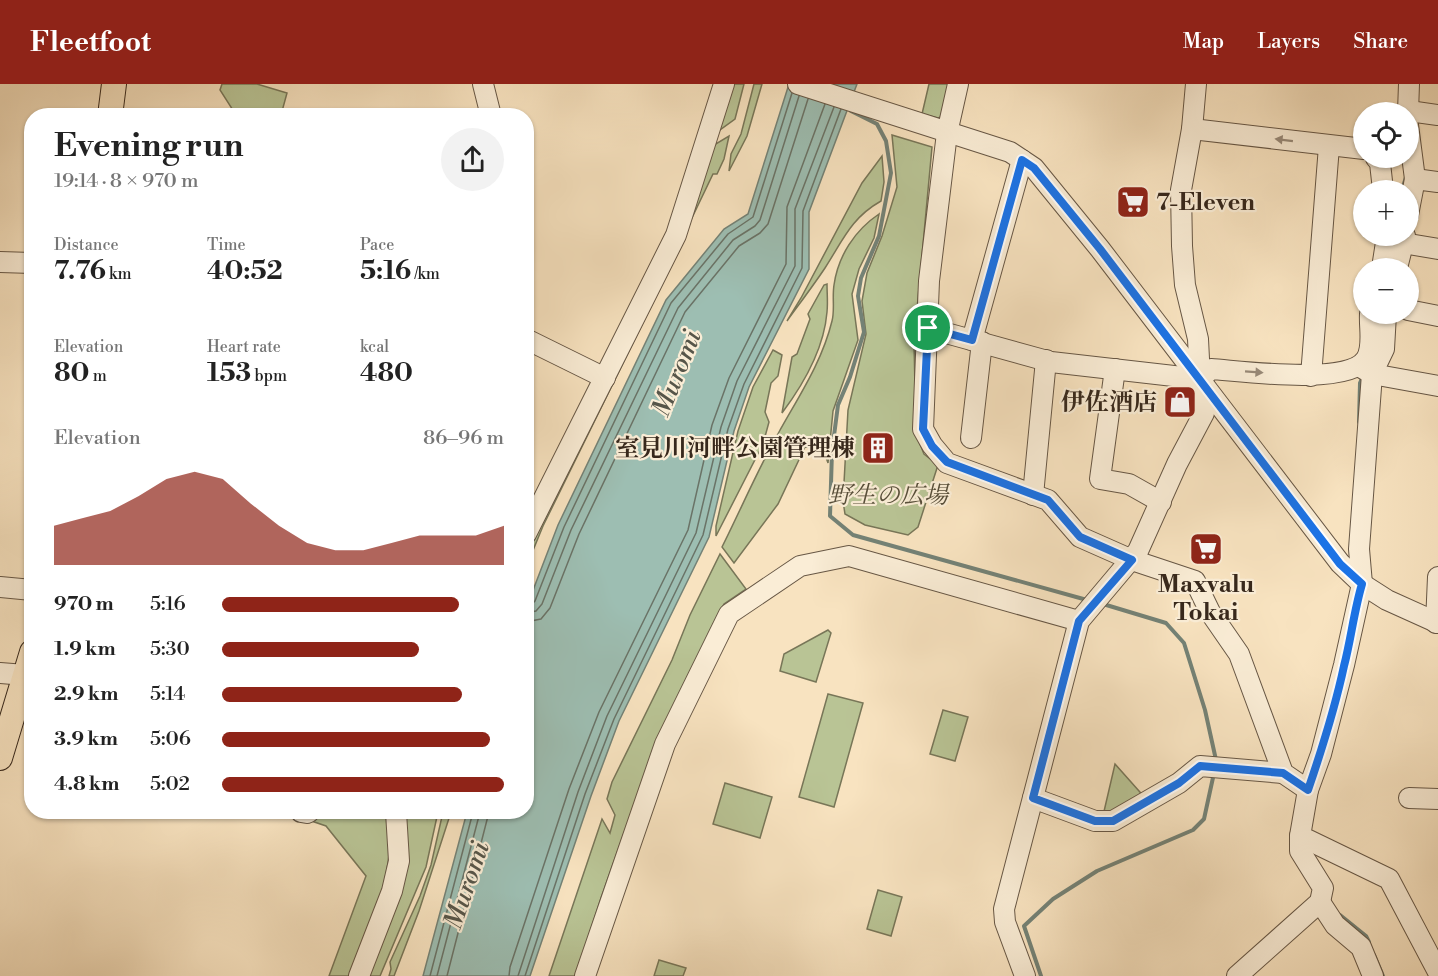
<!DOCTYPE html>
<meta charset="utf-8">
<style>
:root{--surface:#fff;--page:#f2f2f2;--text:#222;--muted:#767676;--accent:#8f2418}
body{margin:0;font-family:"Libre Bodoni","Noto Serif JP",serif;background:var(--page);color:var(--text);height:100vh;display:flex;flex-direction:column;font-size:22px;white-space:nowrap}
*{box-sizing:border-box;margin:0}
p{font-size:20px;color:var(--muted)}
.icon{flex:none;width:33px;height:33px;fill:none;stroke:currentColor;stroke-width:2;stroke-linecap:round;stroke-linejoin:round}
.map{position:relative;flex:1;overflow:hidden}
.details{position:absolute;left:24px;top:24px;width:510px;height:711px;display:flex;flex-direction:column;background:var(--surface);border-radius:24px;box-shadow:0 2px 4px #0004}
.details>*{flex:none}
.fabs{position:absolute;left:1353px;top:18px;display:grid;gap:12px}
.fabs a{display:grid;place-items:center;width:66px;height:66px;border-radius:50%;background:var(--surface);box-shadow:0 2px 4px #0004;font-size:30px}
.pin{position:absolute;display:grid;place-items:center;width:51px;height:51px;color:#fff;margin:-26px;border:3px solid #fff;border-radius:50%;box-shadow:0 2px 6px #0007}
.round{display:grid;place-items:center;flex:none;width:63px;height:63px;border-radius:32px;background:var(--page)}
.summary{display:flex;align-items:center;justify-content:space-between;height:102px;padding:0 30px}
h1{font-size:33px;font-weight:700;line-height:45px}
.figures{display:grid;grid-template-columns:repeat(3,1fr);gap:9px;height:102px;padding:6px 30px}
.figures div{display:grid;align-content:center}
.figures b{font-size:26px;font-weight:700}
.figures small{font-size:16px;font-weight:400}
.figures p{font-size:16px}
.chart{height:168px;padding:12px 30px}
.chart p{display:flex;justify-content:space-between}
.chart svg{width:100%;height:108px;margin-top:6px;fill:var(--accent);opacity:.7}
ul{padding:0 30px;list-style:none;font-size:20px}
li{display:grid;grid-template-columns:96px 72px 1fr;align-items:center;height:45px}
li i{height:15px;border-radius:8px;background:var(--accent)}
header{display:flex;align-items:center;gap:36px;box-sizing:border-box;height:84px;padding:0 30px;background:var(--accent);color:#fff}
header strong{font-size:28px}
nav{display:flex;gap:33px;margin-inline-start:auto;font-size:21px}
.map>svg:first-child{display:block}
.green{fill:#b9c495;stroke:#787658;stroke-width:1.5}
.water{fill:#9dbeb2;stroke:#748276;stroke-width:1.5}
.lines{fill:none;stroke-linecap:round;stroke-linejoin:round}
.shore{stroke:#6a7367;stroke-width:1.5}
.stream{stroke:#748276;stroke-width:4}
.minor-casing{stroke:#675745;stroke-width:22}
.major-casing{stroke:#37281c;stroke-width:26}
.minor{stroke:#faedd6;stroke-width:20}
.major{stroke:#f8e3c0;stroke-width:24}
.oneway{fill:#988a79}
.route-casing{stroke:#fff;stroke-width:12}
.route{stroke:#1a73e8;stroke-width:8}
.labels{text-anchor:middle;stroke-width:4.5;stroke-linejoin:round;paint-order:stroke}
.poi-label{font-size:24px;font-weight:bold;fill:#37281c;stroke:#faedd6;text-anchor:end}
.park-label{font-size:24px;font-style:italic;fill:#584f3a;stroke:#faedd6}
.water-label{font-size:26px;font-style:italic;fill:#565549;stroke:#faedd6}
</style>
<header>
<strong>Fleetfoot</strong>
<nav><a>Map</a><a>Layers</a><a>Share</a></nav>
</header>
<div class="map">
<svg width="1438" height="892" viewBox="0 0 1438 892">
<rect width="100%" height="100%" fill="#f8e3c0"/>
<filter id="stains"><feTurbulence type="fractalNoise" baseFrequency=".00333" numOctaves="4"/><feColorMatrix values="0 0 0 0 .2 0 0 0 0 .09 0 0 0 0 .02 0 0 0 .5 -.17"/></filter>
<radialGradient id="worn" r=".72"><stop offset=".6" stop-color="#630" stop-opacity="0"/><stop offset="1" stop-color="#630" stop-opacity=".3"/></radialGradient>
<g class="green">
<path d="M222,0H257L287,9L281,31H236L220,6Z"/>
<path d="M732,0H744L735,35L717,48Z"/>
<path d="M754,0H762L747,52L729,87L731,70L741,50Z"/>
<path d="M929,0H950L944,32L938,34L922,30Z"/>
<path d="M892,51L932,63L914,258L916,350L924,370L938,381L918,443L908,451L865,441L845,430L843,417L848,326L866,250L862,217L867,189L882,152L897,103Z"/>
<path d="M729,52L724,75L717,90H713L678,163L714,61Z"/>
<path d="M882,72L884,98L881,117C851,134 843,156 825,184C813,202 800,219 787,237L801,214L862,99Z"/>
<path d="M879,130L874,154L859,185L852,210L858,256L833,327L828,379L823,365L805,363L778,420L734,479L722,463C741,425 758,385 779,348C799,312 822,278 832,237C835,226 832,213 834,201C838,172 855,146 879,130Z"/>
<path d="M827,200C827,209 828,219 827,228C824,265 803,301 782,329L792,273L797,270L810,235L808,230L824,201Z"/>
<path d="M659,206L543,442L527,481V461Z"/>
<path d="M773,266L782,271L778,292L771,299L765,328L769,338L763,360L716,452V442L738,347L753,303Z"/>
<path d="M720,470L746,505L724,520L651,673L601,814L576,892H549L602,735L610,749L615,731L607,715L612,698L672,576L690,531Z"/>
<path d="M828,546L831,549L816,598L780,587L784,570Z"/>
<path d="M828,610L863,619L834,723L799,713Z"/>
<path d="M943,626L968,633L955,677L930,670Z"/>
<path d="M1115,680L1147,716L1102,736Z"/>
<path d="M725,699L772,713L760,754L713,740Z"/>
<path d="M312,728H387C389,745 391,762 388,779C382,818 365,856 352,892H329L366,792L326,742L291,730L306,732Z"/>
<path d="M403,728H438L426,783L380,892H364Z"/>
<path d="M443,728H451L419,827L394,892H389L391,885L390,878L420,812L431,781Z"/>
<path d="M878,806L902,813L891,852L867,845Z"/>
<path d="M659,876L686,884L683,892H654Z"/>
</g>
<path class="water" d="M789,0H857L809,128V185L749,303L734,347L709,453L619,637L591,712L530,892H423L467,728H526L527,522L558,441L666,216L724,145L748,130Z"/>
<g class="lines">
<g class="shore">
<path d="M526,521H531L535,517L564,443L671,219L728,150L753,133L792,9"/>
<path d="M526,529L536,527L542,520L571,446L678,224L733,156L755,142L760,136L799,12"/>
<path d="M526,538L541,535L550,524L579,450L685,228L739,162L760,149L768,140L808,15"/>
<path d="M430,892L473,728"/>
<path d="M437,892L480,728"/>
<path d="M447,892L489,728"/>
<path d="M509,892L510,883L569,705L599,628L688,446L712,341L729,294L786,180L787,123L825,20"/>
<path d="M518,892L578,708L607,632L696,449L721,343L737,297L795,182V125L834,23"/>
<path d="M525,892L585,710L614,635L703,451L728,345L744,300L802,184L803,127L841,25"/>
</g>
<g class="stream">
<path d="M851,27L877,40L886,57L891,89L879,152L861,194L858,212L864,248L850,293L838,321L832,367L830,432L853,451L1087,516"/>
<path d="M1402,106L1406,93"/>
<path d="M1359,338L1360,299L1363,292"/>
<path d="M1103,520L1166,539L1184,559L1205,626L1216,676"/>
<path d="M1340,831L1366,852L1369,858"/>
<path d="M1374,871L1383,892"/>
<path d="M1041,892L1024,842L1053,815L1097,787L1193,746L1204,735L1214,689"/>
</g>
<defs>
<g id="minor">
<path d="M483,0L491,32"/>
<path d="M798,0L1010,68L1034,84L1100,165L1340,479L1362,500L1387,516L1438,539"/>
<path d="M958,0L947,49L929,197L923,345L932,361L947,379L1048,416L1080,453L1132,476L1195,497L1210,528L1239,570L1283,689L1308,706"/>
<path d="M1409,27L1438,31"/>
<path d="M1408,28L1409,0"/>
<path d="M1408,41L1415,95"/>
<path d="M1192,45L1364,65"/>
<path d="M1376,74L1380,79L1383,106"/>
<path d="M1408,131L1415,95L1438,98"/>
<path d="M1403,159L1438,165"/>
<path d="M0,178L32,179"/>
<path d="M1382,184L1387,152"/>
<path d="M1397,184L1405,152"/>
<path d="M1408,226L1438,232"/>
<path d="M1386,230L1384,265L1372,290L1359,465L1362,500L1344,581L1321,670L1308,706L1300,752L1389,795L1438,888"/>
<path d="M928,244L1051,278L1200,295"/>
<path d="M526,255L605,294"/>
<path d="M972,256L1022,76"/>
<path d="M1362,284L1372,290L1438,302"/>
<path d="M1115,285L1100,395L1129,400L1161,418"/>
<path d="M1311,292L1329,62"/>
<path d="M1200,295L1211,285C1242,287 1348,302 1366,275C1374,263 1369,244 1370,230"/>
<path d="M971,354L982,258"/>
<path d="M1033,411L1046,276"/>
<path d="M526,450L676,151L724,0"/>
<path d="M0,503L32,506"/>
<path d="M1436,539L1438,493"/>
<path d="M0,589L25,591"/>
<path d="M1033,714L1095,737H1113L1179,699L1200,682L1283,689"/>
<path d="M1409,714L1438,715"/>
<path d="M301,728L307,729L309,728"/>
<path d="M1320,818L1335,841L1361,863L1373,892"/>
<path d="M359,892L392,807L399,777L396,728"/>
<path d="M585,892L665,660L729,530L800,482L849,472L1079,537"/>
<path d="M1025,892L1005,838L1004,825L1079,537L1138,467L1177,380L1204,329L1200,295L1198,255L1185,201L1182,162L1181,106L1192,45L1196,0"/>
<path d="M1237,892L1320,818L1323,804L1300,767V752"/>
</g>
<g id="major">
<path d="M110,32L114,0"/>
<path d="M0,674L32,568"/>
</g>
</defs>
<use href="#minor" class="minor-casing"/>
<use href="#major" class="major-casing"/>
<use href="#minor" class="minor"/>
<use href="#major" class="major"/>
</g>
<defs><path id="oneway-solid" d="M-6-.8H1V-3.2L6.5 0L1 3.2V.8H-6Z" transform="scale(1.5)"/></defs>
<g class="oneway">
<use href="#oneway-solid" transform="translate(1284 56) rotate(-173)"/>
<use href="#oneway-solid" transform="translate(1254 288) rotate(4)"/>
</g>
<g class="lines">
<defs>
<path id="route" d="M1022,76L1034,84L1100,165L1340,480L1362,500C1354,527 1351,555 1344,582C1335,624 1322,665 1308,706L1283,689L1200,682L1179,699L1113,737H1095L1033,714L1079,537L1132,476L1080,453L1048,416L947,378L932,362L923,345L928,244L972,256Z"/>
</defs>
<use href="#route" class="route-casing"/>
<use href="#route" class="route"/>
</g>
<defs>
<symbol id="supermarket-square" viewBox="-11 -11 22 22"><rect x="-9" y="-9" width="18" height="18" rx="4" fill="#8f2418" stroke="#faedd6"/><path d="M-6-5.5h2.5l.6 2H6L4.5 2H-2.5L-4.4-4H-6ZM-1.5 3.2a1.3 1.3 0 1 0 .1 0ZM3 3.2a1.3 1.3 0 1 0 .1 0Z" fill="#fff"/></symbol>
<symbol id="shop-square" viewBox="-11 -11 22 22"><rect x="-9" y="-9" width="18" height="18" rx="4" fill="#8f2418" stroke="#faedd6"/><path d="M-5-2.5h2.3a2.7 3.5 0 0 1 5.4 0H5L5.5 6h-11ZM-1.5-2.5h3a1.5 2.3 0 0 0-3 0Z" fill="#fff"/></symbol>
<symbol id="building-square" viewBox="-11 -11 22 22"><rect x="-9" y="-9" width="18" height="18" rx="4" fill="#8f2418" stroke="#faedd6"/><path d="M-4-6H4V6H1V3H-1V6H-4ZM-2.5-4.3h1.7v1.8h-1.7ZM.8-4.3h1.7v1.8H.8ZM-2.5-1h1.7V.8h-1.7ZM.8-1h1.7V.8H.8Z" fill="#fff"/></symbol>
</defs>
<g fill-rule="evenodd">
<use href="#supermarket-square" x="1114" y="99" width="38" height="38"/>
<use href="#shop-square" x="1161" y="299" width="38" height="38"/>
<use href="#building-square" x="859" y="345" width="38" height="38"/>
<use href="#supermarket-square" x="1187" y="446" width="38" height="38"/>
</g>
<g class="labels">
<g class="poi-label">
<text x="1156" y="126" text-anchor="start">7-Eleven</text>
<text x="1157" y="326">伊佐酒店</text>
<text x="855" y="372">室見川河畔公園管理棟</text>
<text x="1206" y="508" text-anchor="middle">Maxvalu<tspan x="1206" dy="28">Tokai</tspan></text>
</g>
<g class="park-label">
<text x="888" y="419">野生の広場</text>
</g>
<g class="water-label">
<text transform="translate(676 289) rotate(-68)" y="9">Muromi</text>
<text transform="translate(466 801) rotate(-71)" y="9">Muromi</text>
</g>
</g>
<rect width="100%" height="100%" filter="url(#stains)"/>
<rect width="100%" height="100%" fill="url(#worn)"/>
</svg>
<div class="fabs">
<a><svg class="icon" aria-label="locate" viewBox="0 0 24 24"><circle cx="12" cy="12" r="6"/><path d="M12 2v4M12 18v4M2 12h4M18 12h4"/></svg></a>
<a>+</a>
<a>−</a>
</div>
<div class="pin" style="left:928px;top:244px;background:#1e9e55"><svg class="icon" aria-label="arrive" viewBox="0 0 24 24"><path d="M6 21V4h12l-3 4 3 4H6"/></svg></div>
<section class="details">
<div class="summary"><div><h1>Evening run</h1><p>19:14 · 8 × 970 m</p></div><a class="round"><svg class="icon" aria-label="share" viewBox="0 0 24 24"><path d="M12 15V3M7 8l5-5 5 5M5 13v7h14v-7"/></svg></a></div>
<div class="figures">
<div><p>Distance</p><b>7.76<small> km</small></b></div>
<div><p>Time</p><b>40:52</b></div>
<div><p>Pace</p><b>5:16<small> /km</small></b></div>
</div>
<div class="figures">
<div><p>Elevation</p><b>80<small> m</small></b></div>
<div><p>Heart rate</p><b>153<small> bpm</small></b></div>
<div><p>kcal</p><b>480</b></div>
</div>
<div class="chart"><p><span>Elevation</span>86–96 m</p>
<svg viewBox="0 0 160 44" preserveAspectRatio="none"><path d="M0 44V28L10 25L20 22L30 16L40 9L50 6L60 9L70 19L80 28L90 35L100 38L110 38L120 35L130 32L140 32L150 32L160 28V44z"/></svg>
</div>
<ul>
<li><b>970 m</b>5:16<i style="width:84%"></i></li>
<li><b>1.9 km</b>5:30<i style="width:70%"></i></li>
<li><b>2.9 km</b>5:14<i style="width:85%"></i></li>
<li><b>3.9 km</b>5:06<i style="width:95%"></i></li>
<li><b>4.8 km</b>5:02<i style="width:100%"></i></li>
</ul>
</section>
</div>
